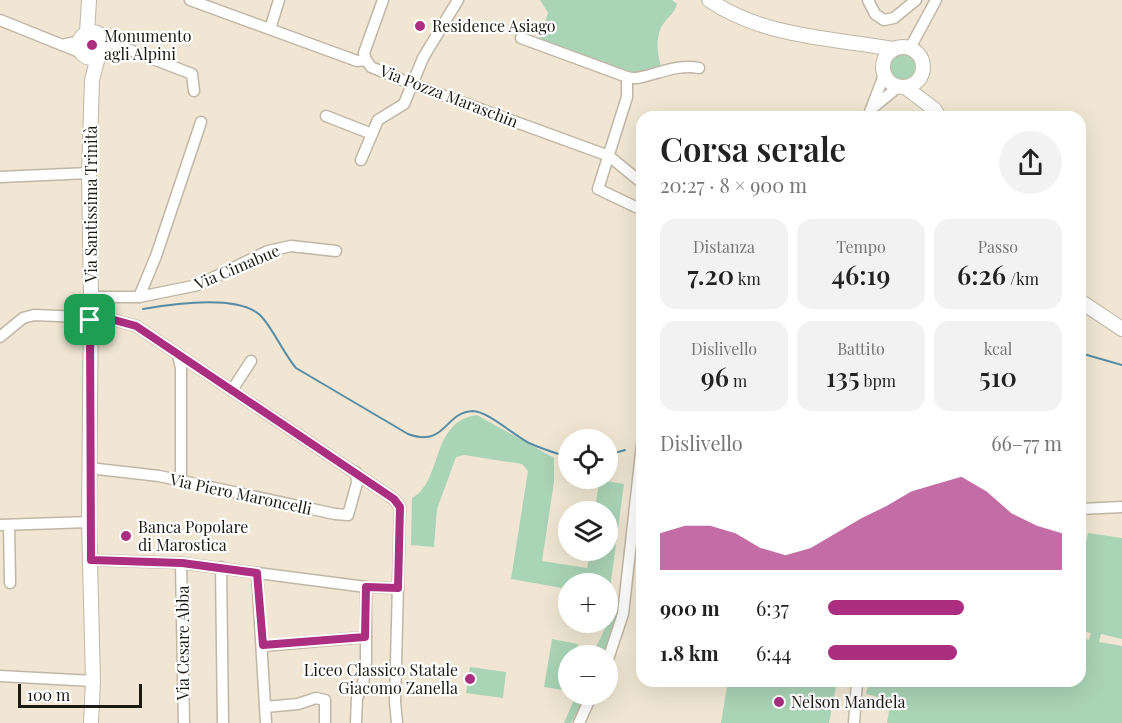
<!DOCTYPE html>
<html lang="it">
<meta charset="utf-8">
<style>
:root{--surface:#fff;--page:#f2f2f2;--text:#222;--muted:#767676;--accent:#ab2e80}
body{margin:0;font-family:"Playfair Display",serif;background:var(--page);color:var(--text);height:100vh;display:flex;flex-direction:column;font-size:22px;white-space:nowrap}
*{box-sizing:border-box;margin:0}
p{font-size:20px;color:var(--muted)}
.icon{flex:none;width:33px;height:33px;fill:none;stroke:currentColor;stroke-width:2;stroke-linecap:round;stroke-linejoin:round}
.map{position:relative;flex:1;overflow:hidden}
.side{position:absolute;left:636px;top:111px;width:450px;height:576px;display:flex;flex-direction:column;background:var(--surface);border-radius:18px;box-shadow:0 6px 24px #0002}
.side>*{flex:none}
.buttons{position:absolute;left:558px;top:429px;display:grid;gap:12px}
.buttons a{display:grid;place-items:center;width:60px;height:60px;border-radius:50%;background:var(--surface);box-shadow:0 6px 24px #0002;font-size:30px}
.scale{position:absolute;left:18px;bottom:15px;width:124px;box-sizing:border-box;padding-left:6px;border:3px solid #1d1913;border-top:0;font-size:16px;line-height:21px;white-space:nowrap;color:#1d1913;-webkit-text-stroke:4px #fff;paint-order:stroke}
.pin{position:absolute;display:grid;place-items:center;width:51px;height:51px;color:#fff;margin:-26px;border-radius:12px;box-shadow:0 3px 9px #0006}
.round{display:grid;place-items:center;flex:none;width:63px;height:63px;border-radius:32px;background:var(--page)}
.summary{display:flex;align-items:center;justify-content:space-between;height:102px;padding:0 24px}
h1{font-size:33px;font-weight:600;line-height:45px}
.stats{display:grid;grid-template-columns:repeat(3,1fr);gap:9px;height:102px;padding:6px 24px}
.stats div{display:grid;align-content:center;border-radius:15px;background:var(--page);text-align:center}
.stats b{font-size:26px;font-weight:600}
.stats small{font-size:16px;font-weight:400}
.stats p{font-size:16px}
.chart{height:168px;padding:12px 24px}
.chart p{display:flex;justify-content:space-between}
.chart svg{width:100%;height:108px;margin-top:6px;fill:var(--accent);opacity:.7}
ul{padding:0 24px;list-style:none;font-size:20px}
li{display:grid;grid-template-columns:96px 72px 1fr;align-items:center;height:45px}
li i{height:15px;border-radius:8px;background:var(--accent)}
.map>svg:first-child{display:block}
.green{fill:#aad4b6}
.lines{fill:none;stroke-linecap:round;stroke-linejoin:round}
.stream{stroke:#588ca5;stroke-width:2}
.minor-casing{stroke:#c1b6a5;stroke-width:13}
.major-casing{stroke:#c1b6a5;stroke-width:16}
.minor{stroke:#fff;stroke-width:10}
.major{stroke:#fff;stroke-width:14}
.route-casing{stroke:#fff;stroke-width:12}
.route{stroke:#ab2e80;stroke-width:8}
.poi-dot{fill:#ab2e80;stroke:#fff;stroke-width:2}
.labels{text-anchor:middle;stroke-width:4.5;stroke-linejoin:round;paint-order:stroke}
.poi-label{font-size:16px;fill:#1d1913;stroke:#fff;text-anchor:start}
.street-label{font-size:16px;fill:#1d1913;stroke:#fff}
</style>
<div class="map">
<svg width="1122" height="723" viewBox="0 0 1122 723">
<rect width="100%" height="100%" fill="#f0e6d3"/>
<g class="green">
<path d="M540,0H672L677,4C674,14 670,15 664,23C655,35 657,53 661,66L635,76L538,41L548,13Z"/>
<circle cx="92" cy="45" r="11"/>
<circle cx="903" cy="67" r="14"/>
<path d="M477,415L554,458V482L542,561L587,568L591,551L608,550V512L595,511L599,480L624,484L609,596L608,584H568V589L511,579L528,471L522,464L464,455L456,457L437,509L434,547L411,545L412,498C443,482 430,421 477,415Z"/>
<path d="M1088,533L1122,538V639L1101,634L1099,642L1122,646V723H887L891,700L866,694L869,681H1080V637L1089,640L1091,633L1080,630V573Z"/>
<path d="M617,593L616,619L604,655L592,656L608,622Z"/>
<path d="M552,639L578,644L576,655L568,656V691L544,687Z"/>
<path d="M470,667L506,672L503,698L466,693Z"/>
<path d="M728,681H837L829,723H721Z"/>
<path d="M576,695H586L571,723H564Z"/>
</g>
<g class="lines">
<g class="stream">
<path d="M143,309C172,304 236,294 260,315C273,328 283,353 296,368L408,434C446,448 444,412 473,411C487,411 515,436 529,443C542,449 555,453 568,457"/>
<path d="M1080,353L1122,365"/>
<path d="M608,455L625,450"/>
</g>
<defs>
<g id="minor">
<path d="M190,0L357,61L366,60"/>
<path d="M868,0L875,14L884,20L894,18L916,0"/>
<path d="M0,20L82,53"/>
<path d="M270,29L279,0"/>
<path d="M521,38L627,77V97L598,189L642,210"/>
<path d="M104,40L192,74L194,91"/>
<path d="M62,45L80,41"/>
<path d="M910,48L936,0"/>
<path d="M366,60L371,67L412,84L609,156L642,183"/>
<path d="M366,60L364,53L383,0"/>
<path d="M627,77C642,83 672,62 699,68"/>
<path d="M875,106L898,87"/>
<path d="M326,116L372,134"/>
<path d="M868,117L884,75"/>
<path d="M361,160L378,120L404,104L423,58L458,0"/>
<path d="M0,177L89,173"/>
<path d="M91,297H139L156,256L201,122"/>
<path d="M139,297L198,285L268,251L291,246L336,251"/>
<path d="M0,337L23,318L34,315L107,318L136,326L394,499L400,507L395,702L397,723"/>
<path d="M178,355L181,368V481"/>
<path d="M232,390L251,361"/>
<path d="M89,468L159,476L335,514L348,515L357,483L356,472"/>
<path d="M1080,509L1122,507"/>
<path d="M0,525L89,522"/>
<path d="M9,525L10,583"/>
<path d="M91,560L181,563L366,587L398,588"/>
<path d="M181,563L184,723"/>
<path d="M221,567L223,723"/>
<path d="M257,573L266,723"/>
<path d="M263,646L365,637"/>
<path d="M608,659L623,614L642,444"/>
<path d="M0,676L93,681"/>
<path d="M265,707L298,704L316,698L325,700V723"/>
<path d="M356,723L357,698L363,685L366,661V587"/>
<path d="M579,723L592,694"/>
<path d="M854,723L857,681"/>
</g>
<g id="major">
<path d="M709,0C763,37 831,38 893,49"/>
<circle cx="92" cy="45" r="13"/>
<path d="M87,33L89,0"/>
<circle cx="903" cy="67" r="20"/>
<path d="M905,87L934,109L939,117"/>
<path d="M1080,301L1122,329"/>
<path d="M91,723L93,681L89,522L91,297L89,173L92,80L98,57"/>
</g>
</defs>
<use href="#minor" class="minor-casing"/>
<use href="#major" class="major-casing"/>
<use href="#minor" class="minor"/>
<use href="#major" class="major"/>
</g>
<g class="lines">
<defs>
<path id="route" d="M107,318L136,326L394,499L400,507L398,588L366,587L365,637L263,645L257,573L182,563L91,560L90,320Z"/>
</defs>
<use href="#route" class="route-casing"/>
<use href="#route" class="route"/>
</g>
<g class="poi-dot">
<circle cx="420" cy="26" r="6"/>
<circle cx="92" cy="45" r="6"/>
<circle cx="126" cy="536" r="6"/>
<circle cx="470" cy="679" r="6"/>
<circle cx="779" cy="702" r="6"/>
</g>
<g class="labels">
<g class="poi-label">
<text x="432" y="32">Residence Asiago</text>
<text x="104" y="42">Monumento<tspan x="104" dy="18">agli Alpini</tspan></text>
<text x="138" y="533">Banca Popolare<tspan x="138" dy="18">di Marostica</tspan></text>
<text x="458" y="676" text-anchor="end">Liceo Classico Statale<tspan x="458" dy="18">Giacomo Zanella</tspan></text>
<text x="791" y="708">Nelson Mandela</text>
</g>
<g class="street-label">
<text transform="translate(449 96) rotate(21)" y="6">Via Pozza Maraschin</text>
<text transform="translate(91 204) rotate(-90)" y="6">Via Santissima Trinità</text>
<text transform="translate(237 267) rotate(-23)" y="6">Via Cimabue</text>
<text transform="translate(241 494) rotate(12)" y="6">Via Piero Maroncelli</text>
<text transform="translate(183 643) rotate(-90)" y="6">Via Cesare Abba</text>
</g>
</g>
</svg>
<div class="buttons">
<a><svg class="icon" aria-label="locate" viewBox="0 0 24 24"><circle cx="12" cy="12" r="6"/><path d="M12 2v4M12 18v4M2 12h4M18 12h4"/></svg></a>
<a><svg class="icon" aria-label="layers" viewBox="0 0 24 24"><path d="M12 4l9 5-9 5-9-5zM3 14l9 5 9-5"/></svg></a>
<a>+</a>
<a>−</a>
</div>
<div class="scale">100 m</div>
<div class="pin" style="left:90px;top:320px;background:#1e9e55"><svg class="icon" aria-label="arrive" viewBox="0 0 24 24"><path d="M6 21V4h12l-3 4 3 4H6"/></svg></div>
<section class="side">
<div class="summary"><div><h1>Corsa serale</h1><p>20:27 · 8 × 900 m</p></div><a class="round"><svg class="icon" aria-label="share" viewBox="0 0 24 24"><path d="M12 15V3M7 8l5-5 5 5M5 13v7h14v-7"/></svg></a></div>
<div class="stats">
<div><p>Distanza</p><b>7.20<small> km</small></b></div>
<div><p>Tempo</p><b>46:19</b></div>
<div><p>Passo</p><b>6:26<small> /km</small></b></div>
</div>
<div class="stats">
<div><p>Dislivello</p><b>96<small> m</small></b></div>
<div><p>Battito</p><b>135<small> bpm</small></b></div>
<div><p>kcal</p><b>510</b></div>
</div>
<div class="chart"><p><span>Dislivello</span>66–77 m</p>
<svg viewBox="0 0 160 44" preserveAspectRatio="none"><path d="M0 44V29L10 26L20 26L30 29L40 35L50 38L60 35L70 29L80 23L90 18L100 12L110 9L120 6L130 12L140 21L150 26L160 29V44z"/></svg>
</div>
<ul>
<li><b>900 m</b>6:37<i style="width:58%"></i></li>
<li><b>1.8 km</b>6:44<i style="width:55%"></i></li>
</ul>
</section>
</div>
